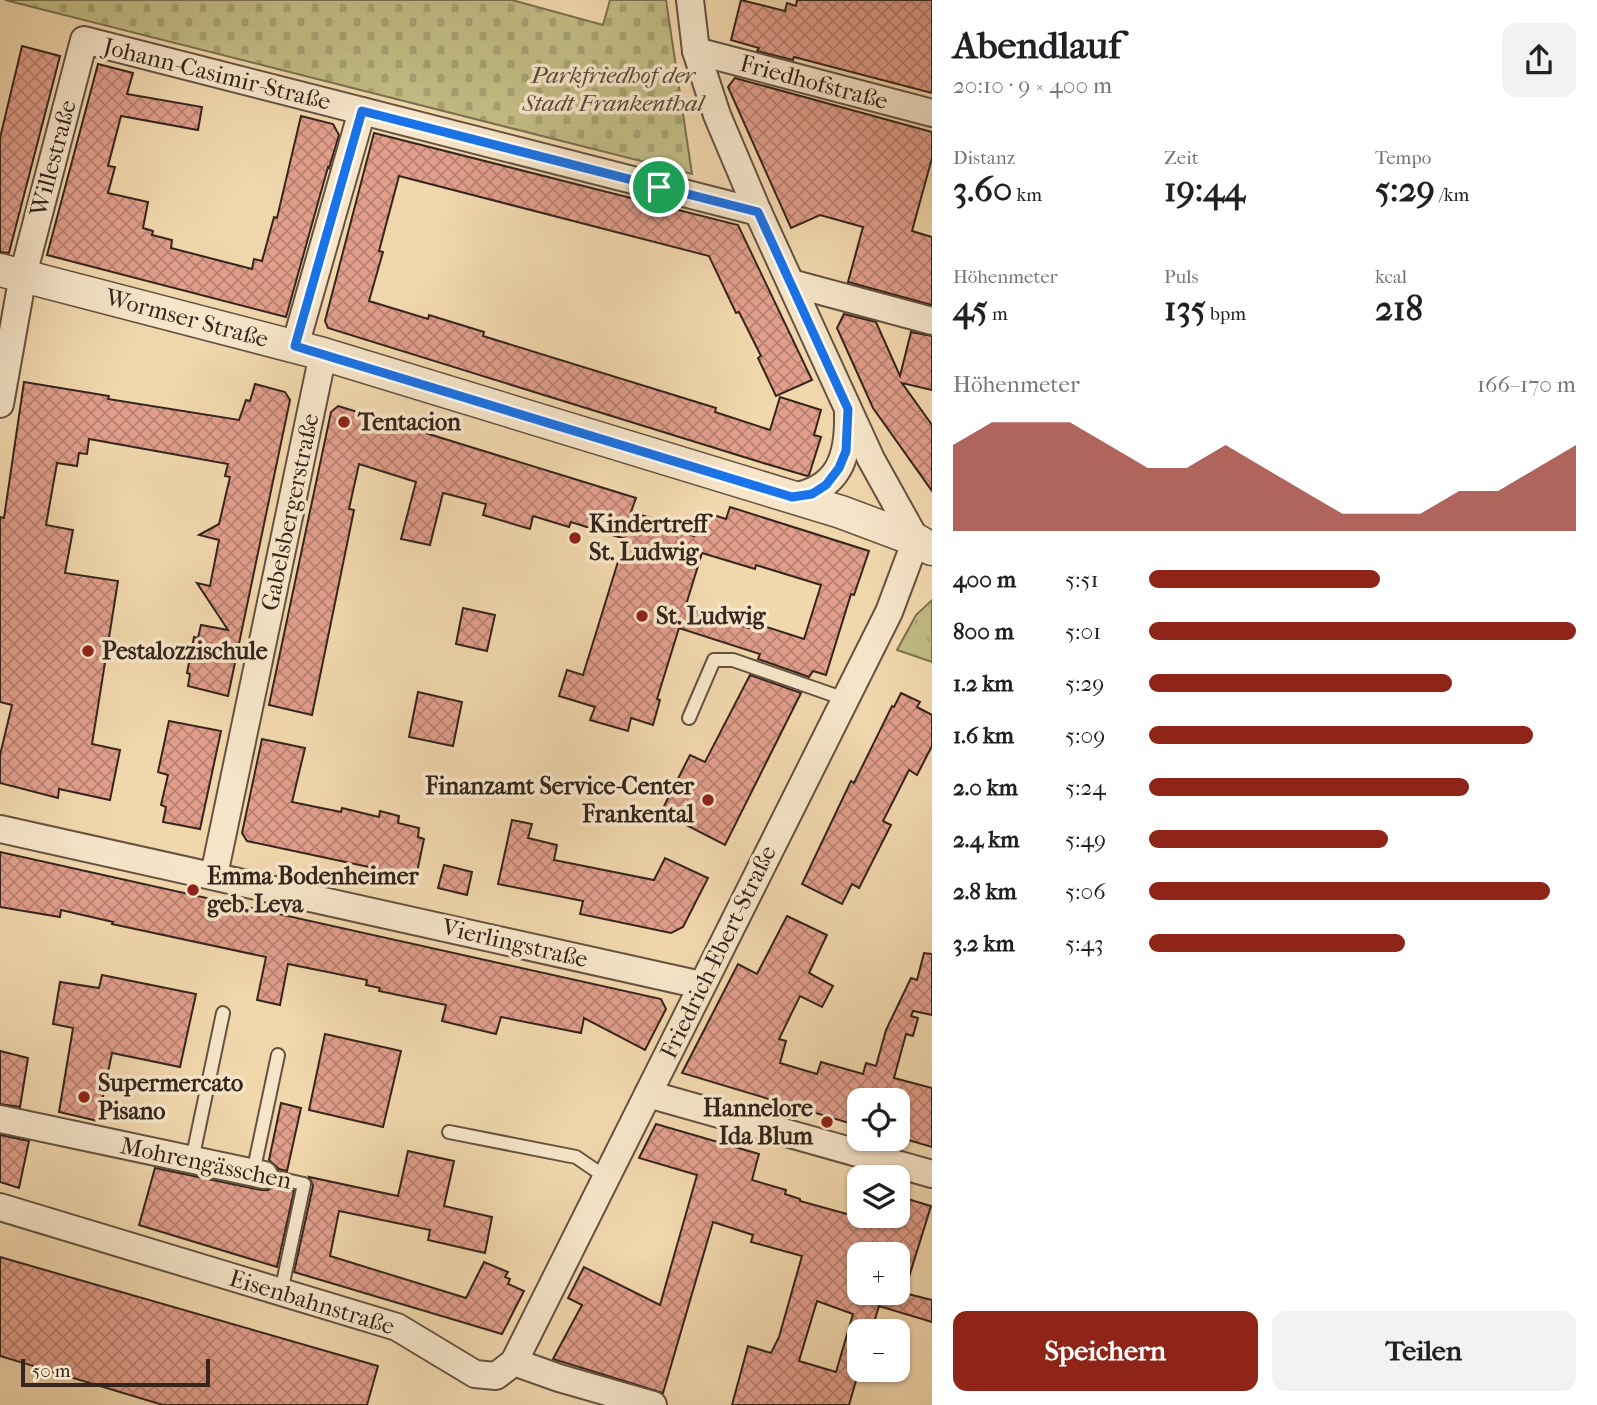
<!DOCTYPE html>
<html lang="de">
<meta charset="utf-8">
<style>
:root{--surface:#fff;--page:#f2f2f2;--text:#202124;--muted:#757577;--accent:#8f2418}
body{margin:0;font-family:"IM FELL French Canon",serif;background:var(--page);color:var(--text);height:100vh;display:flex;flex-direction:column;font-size:26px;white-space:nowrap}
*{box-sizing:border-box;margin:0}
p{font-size:23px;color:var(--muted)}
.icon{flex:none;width:38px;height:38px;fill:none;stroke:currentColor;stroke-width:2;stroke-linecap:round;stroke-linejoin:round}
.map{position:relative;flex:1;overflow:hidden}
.side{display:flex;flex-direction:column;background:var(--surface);width:665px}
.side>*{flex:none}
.controls{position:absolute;left:847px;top:1088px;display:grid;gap:14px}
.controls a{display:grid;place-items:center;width:63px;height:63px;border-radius:14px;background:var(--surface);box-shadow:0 2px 5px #0004;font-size:35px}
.scale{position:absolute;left:21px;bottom:18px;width:189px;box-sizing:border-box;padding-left:7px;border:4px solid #36251d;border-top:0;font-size:19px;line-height:24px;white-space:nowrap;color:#36251d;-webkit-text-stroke:5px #f6e5c9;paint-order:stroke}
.pin{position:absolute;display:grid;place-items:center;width:60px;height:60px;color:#fff;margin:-30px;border:4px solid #fff;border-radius:50%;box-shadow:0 2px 7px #0007}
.round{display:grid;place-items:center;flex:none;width:74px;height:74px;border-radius:14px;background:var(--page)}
.head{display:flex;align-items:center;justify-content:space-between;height:119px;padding:0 21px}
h1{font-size:38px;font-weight:800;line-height:52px}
.metrics{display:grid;grid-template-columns:repeat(3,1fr);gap:10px;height:119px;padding:7px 21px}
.metrics div{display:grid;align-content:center}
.metrics b{font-size:35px;font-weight:800}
.metrics small{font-size:19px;font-weight:400}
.metrics p{font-size:19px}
.chart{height:196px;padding:14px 21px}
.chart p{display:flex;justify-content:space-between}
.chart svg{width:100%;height:126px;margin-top:7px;fill:var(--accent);opacity:.7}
.cta{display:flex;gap:14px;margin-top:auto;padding:14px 21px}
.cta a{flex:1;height:80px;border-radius:14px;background:var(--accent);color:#fff;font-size:28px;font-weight:800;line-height:80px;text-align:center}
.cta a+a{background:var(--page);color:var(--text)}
ul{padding:0 21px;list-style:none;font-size:23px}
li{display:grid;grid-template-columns:112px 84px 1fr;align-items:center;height:52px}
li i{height:18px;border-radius:9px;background:var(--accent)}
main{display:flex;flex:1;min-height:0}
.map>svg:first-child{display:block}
.cemetery{fill:url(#cemetery-stones);stroke:#7c7050;stroke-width:2}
.park{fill:url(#park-tufts);stroke:#7c7050;stroke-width:2}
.building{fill:url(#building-cross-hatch);stroke:#36251d;stroke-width:2;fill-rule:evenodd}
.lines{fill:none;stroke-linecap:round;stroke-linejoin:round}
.service-casing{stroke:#655241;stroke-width:16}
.minor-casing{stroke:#655241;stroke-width:30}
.tertiary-casing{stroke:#655241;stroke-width:35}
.service{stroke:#f6e5c9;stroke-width:12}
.minor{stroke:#f6e5c9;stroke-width:26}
.tertiary{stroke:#f6e5c9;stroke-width:32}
.route-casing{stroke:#fff;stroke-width:14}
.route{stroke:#1a73e8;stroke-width:9}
.poi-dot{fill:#8f2418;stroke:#f6e5c9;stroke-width:2.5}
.labels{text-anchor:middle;stroke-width:7;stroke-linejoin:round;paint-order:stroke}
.street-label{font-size:24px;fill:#36251d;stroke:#f6e5c9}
.park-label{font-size:24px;font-style:italic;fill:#594b37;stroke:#f6e5c9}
.poi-label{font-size:24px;font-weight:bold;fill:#36251d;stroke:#f6e5c9;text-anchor:start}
</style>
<main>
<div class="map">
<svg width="932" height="1405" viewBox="0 0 932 1405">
<defs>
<pattern id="cemetery-stones" width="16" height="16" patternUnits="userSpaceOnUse" patternTransform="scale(1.75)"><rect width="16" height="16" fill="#c2bc84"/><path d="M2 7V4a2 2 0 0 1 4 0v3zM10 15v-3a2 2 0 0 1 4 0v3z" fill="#a7a172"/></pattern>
<pattern id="park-tufts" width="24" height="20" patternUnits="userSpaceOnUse" patternTransform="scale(1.75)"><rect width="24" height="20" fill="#c2bc84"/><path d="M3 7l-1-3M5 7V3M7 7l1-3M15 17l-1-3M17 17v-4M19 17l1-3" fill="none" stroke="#a7a172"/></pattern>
<pattern id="building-cross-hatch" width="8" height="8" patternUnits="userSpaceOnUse" patternTransform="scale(1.75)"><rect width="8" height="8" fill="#e19e8b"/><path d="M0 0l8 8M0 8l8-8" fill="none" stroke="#b78171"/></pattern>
</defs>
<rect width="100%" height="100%" fill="#f1d7ac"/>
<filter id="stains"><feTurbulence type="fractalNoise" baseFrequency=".00286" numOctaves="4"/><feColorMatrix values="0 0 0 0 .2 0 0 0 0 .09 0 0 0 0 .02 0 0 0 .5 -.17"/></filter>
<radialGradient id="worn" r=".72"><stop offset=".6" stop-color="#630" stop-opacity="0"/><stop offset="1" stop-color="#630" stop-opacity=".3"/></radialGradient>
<path class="cemetery" d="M5,0H512L603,25L610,0H666L692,174Z"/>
<path class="park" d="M932,600V662L897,650L916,615Z"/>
<g class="building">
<path d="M741,0L785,11L787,3L796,6L797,0H932V93L794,57L793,60L757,51L759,48L731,40Z"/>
<path d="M22,46L60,56L9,253L0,252V138Z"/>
<path d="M98,64L133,73L127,94L202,107L198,130L121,116L108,166L115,167L108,193L148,202L143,228L153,231L152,235L172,240L171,248L252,269L254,259L262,261L274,217L277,218L301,116L333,124L339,135L329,168L328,167L286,317L47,255Z"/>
<path d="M735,78L932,132V158L912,231L932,237V305L848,282L863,227L820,215L791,228L728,87Z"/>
<path d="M374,133L738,225L812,380L776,396L758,358L761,356L739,312L736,313L709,256L399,176L379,251L383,252L369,301L428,319L429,315L484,332L483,336L716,408L715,412L770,430L780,397L821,410L814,435L821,437L809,475L807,476L760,462L328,328L325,321Z"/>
<path d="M844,314L876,322L900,376L911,332L932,336V390L902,383L932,425V491L873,408L837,328Z"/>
<path d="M24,382L109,396L108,399L239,420L246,400L250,401L255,384L285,392L290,400L228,696L188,686L190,674L187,673L194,637L198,638L201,625L228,630L197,583L210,586L219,540L199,535L219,524L230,477L225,476L228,464L89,439L87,454L79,453L77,466L57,463L46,525L73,530L65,573L118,581L92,744L120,750L110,800L59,789L58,798L0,783V755L12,705L0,702V517L4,518Z"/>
<path d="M338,406L636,498L631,512L651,518L650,523L694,536L701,511L726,519L730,507L869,551L854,595L851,594L826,675L813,671L809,677L758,659L760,654L679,628L657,699L660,700L653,725L631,718L628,731L590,720L595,707L559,696L567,670L583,675L625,539L571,522L569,527L533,516L530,529L483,515L486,504L443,493L430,545L401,539L416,482L359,464L349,509L354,510L312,715L269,705L331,412ZM702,553L755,569L756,565L821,585L804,639L751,622L749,628L685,608Z"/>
<path d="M463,608L495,615L487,651L456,644Z"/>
<path d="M750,675L801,693L725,845L661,812L690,755L705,762Z"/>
<path d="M418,692L462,702L453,746L409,737Z"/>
<path d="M901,693L920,702L917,707L932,715V746L917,775L909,770L883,821L891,825L859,888L852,884L842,904L802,884L851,781L854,783L892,706L894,707Z"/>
<path d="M169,721L221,731L200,829L163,822L166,807L161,805L168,775L158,772Z"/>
<path d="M262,739L305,748L292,802L341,812L342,808L379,817L380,811L399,816L398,823L419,828L418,837L424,839L416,877L247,841L242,833Z"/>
<path d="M512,820L532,824L528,838L557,845L554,860L654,880L665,858L708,878L683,927L671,933L580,914L583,901L498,884Z"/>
<path d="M0,852L661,999L666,1009L645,1050L584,1018L581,1033L501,1017L496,1034L442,1021L446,1005L379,991L380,988L366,985L367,980L288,964L280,1005L257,1000L266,957L112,924L113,922L61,910L60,917L0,907Z"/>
<path d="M444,865L472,872L467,895L438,888Z"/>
<path d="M787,916L827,935L809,973L833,986L822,1007L800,996L779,1039L786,1041L780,1063L817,1074L821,1062L863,1074L866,1063L876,1066L886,1030L911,978L917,980L924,953L932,954V1015L913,1011L911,1016L918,1018L913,1036L906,1034L894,1078L932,1088V1147L898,1137V1101H859V1126L682,1073L738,964L757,974Z"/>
<path d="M102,975L196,994L180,1067L112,1053L98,1121L59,1112L73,1028L53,1024L60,982L99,988Z"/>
<path d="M325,1034L401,1051L383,1127L309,1110Z"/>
<path d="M0,1051L28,1058L20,1107L0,1104Z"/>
<path d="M281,1103L301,1108L287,1171L279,1169L269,1160Z"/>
<path d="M656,1124L759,1154L752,1180L786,1190L785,1194L800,1199V1201L854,1216H898V1196L931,1206L904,1293L932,1300V1322L879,1306L871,1332H859V1370L849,1405H732L748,1346L771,1353L779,1337L802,1256L751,1242L753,1235L713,1222L663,1393L553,1359L582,1305L568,1298L584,1267L660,1305L697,1175L639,1158ZM859,1255H898V1293H859ZM817,1301L853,1314L836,1372L799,1361Z"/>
<path d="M0,1135L29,1141L19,1188L0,1182Z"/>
<path d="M408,1151L454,1161L444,1206L492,1217L485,1253L428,1240L430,1230L339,1211L330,1256L466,1298L484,1262L508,1272L505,1277L510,1279L508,1284L524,1291L502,1334L294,1272L313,1186L309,1177L398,1196Z"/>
<path d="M155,1168L261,1190H268L275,1186L294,1191L277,1267L139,1225Z"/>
<path d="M0,1257L378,1366L367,1405H163L0,1356Z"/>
</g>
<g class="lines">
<defs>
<g id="service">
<path d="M689,718L714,660H733L845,699"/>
<path d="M449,1132L576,1157L607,1178"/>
<path d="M192,1160L223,1013"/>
<path d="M253,1173L278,1055"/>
<path d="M264,1175L304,1184L281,1292"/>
</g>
<g id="minor">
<path d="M696,51L932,113"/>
<path d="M791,283L932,321"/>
<path d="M295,346L362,111"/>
<path d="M0,404L23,275L84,40L758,212"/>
<path d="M792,497C839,489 849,457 848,414"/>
<path d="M0,829L701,985"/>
<path d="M214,875L323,354"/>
<path d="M648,1094L932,1174"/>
<path d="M0,1119L264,1175"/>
<path d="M0,1207L397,1327L475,1374L496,1376L514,1362L889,612L916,540L871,459L758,212L717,115L696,51L690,0"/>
<path d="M514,1362L559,1378L653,1405"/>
</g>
<path id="tertiary" d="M0,270L323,354L841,512L916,540L932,549"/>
</defs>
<use href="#service" class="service-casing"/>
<use href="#minor" class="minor-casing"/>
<use href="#tertiary" class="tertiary-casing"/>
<use href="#service" class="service"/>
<use href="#minor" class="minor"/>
<use href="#tertiary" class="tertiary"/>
</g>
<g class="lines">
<defs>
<path id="route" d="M362,111L758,212L848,409L846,451L839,468L826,485L812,494L792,497L295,346Z"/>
</defs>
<use href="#route" class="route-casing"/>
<use href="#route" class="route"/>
</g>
<g class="poi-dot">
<circle cx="344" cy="422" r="7"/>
<circle cx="575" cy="538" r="7"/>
<circle cx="642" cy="616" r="7"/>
<circle cx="88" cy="651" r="7"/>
<circle cx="708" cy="800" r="7"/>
<circle cx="193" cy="890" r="7"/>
<circle cx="84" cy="1097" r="7"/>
<circle cx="827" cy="1122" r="7"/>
</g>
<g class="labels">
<g class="street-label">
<text transform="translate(217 74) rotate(14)" y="8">Johann-Casimir-Straße</text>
<text transform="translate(814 82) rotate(15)" y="8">Friedhofstraße</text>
<text transform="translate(53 158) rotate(-75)" y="8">Willestraße</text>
<text transform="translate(187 318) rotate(15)" y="8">Wormser Straße</text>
<text transform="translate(290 512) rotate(-78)" y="8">Gabelsbergerstraße</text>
<text transform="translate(515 943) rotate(13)" y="8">Vierlingstraße</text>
<text transform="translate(718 952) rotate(-64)" y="8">Friedrich-Ebert-Straße</text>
<text transform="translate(206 1163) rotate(12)" y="8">Mohrengässchen</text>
<text transform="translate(312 1302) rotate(17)" y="8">Eisenbahnstraße</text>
</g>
<g class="park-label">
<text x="613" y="83">Parkfriedhof der<tspan x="613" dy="28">Stadt Frankenthal</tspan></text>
</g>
<g class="poi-label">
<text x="358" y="430">Tentacion</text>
<text x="589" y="532">Kindertreff<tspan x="589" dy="28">St. Ludwig</tspan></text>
<text x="656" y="624">St. Ludwig</text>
<text x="102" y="659">Pestalozzischule</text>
<text x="694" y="794" text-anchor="end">Finanzamt Service-Center<tspan x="694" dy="28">Frankental</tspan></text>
<text x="207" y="884">Emma Bodenheimer<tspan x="207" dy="28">geb. Leva</tspan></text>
<text x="98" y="1091">Supermercato<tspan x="98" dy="28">Pisano</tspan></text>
<text x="813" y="1116" text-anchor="end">Hannelore<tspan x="813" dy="28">Ida Blum</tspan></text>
</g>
</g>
<rect width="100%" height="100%" filter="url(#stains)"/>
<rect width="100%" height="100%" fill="url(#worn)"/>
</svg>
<div class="controls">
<a><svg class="icon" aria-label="locate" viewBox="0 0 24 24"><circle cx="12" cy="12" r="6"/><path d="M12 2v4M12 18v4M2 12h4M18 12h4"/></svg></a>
<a><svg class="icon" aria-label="layers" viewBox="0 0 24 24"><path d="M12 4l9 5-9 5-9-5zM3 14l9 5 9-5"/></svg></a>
<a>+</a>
<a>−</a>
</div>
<div class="scale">50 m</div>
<div class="pin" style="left:659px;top:187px;background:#1e9e55"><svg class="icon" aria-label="arrive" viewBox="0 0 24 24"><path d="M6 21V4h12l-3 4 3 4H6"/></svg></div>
</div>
<section class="side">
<div class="head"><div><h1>Abendlauf</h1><p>20:10 · 9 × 400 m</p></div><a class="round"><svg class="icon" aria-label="share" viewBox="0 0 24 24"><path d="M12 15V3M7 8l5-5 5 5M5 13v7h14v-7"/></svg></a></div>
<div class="metrics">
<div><p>Distanz</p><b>3.60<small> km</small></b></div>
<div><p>Zeit</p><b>19:44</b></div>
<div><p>Tempo</p><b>5:29<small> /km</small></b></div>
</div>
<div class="metrics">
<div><p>Höhenmeter</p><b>45<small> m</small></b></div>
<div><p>Puls</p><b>135<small> bpm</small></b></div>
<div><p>kcal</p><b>218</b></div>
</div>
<div class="chart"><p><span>Höhenmeter</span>166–170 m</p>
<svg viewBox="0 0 160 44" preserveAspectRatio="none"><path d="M0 44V14L10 6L20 6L30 6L40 14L50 22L60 22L70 14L80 22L90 30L100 38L110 38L120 38L130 30L140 30L150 22L160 14V44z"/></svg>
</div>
<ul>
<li><b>400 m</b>5:51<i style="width:54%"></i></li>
<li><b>800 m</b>5:01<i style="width:100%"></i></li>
<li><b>1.2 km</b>5:29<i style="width:71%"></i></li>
<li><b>1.6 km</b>5:09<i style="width:90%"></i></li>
<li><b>2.0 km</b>5:24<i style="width:75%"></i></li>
<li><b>2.4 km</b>5:49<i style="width:56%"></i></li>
<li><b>2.8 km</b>5:06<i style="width:94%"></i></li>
<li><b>3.2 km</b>5:43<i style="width:60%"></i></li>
</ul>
<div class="cta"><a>Speichern</a><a>Teilen</a></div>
</section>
</main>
